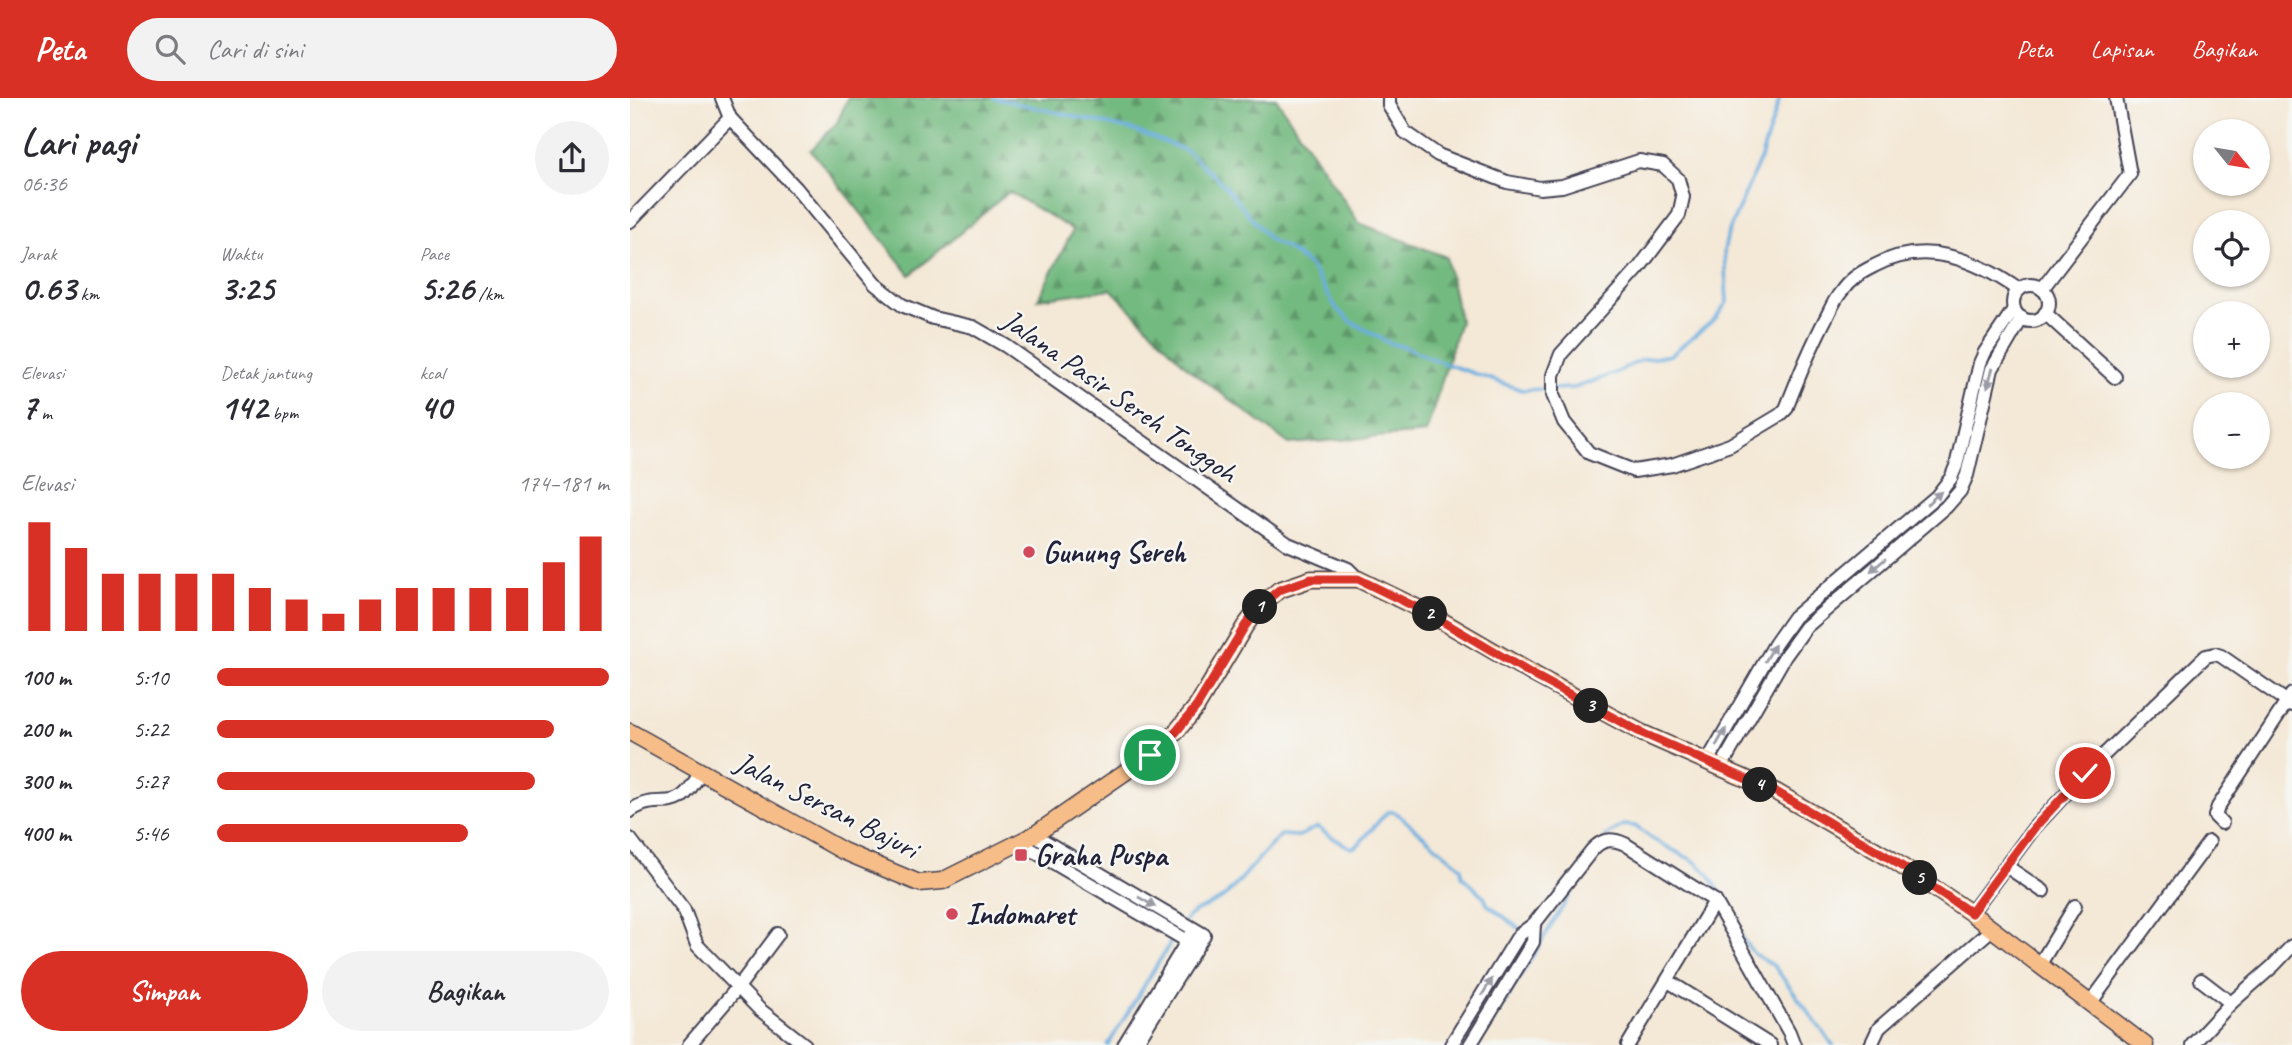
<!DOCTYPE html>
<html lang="id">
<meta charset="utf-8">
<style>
:root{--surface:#fff;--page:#f2f2f3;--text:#2b2b33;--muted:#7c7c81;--accent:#d93025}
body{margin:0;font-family:Caveat,sans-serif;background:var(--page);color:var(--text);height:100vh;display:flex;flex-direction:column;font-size:26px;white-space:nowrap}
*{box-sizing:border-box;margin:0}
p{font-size:23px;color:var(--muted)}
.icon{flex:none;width:38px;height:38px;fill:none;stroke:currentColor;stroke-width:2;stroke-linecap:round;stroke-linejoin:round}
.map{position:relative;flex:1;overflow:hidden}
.drawer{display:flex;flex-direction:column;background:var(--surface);width:630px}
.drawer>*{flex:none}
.needle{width:46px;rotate:120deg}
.fabs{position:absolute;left:1563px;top:21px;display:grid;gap:14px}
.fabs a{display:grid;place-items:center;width:77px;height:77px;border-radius:50%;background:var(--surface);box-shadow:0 2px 5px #0004;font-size:35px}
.pin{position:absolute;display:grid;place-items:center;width:60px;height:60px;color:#fff;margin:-30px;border:4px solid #fff;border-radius:50%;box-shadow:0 2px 7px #0007}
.km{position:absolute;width:35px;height:35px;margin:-18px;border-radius:50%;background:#222;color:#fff;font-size:19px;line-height:35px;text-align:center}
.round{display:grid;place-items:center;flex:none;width:74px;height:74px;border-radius:37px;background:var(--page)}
.headline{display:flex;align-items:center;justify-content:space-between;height:119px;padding:0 21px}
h1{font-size:38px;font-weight:700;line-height:52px}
.figures{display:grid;grid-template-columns:repeat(3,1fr);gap:10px;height:119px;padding:7px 21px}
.figures div{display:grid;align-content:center}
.figures b{font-size:35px;font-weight:700}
.figures small{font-size:19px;font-weight:400}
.figures p{font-size:19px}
.chart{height:196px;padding:14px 21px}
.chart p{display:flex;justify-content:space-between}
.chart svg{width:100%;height:126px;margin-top:7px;stroke:var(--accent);stroke-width:6}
.cta{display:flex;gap:14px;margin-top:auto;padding:14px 21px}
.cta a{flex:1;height:80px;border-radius:42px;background:var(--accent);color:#fff;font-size:28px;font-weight:700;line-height:80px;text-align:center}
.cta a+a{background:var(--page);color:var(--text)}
ul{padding:0 21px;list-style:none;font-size:23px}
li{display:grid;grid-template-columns:112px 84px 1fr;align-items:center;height:52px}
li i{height:18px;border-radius:9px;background:var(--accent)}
header{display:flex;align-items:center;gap:42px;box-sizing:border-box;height:98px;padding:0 35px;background:var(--accent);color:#fff}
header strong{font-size:33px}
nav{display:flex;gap:38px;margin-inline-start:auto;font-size:24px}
.search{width:490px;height:63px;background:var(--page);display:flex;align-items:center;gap:18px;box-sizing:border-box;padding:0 24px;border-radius:38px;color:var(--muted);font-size:26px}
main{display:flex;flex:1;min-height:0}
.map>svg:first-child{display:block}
.forest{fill:url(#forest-firs);stroke:#4a6e5e;stroke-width:2}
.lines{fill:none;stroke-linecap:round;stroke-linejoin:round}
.stream{stroke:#6baee0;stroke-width:3.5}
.minor-casing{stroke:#424052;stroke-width:16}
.major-casing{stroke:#424052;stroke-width:19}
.minor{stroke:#fff;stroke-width:12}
.major{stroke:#f7bd88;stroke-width:16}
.oneway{fill:#9c9ca7}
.route-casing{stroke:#fff;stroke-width:14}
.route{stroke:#d93025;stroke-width:9}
.poi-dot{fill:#d1495b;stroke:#f6f6f2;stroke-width:2.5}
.labels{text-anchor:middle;stroke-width:5;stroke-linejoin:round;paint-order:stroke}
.street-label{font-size:30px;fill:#22223b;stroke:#f6f6f2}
.poi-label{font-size:30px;font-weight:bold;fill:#22223b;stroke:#f6f6f2;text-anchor:start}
</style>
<header>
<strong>Peta</strong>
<div class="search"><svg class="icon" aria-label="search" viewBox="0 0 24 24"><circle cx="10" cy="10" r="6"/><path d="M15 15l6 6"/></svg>Cari di sini</div>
<nav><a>Peta</a><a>Lapisan</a><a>Bagikan</a></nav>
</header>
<main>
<section class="drawer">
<div class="headline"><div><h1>Lari pagi</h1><p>06:36</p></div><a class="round"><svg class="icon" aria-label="share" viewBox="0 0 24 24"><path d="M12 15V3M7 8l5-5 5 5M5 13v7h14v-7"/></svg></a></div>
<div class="figures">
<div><p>Jarak</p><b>0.63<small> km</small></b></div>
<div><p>Waktu</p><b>3:25</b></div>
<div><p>Pace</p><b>5:26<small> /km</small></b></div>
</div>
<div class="figures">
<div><p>Elevasi</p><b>7<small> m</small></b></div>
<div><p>Detak jantung</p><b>142<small> bpm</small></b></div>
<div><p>kcal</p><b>40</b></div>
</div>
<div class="chart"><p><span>Elevasi</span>174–181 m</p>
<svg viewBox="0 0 160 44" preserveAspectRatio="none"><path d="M5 44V6M15 44V15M25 44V24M35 44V24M45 44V24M55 44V24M65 44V29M75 44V33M85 44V38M95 44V33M105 44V29M115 44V29M125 44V29M135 44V29M145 44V20M155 44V11"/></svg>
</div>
<ul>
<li><b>100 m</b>5:10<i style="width:100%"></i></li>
<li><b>200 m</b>5:22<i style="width:86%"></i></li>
<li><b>300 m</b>5:27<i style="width:81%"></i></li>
<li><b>400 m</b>5:46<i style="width:64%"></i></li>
</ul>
<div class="cta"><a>Simpan</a><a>Bagikan</a></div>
</section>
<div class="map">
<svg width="1662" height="947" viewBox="0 0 1662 947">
<defs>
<pattern id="forest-firs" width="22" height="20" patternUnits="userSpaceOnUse" patternTransform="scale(1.75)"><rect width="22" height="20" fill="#73ba80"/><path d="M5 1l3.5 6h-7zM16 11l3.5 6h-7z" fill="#5e976a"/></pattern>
</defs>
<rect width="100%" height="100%" fill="#f6f6f2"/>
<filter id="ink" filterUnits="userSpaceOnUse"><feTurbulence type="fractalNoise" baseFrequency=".0143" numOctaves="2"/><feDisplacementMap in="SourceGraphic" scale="14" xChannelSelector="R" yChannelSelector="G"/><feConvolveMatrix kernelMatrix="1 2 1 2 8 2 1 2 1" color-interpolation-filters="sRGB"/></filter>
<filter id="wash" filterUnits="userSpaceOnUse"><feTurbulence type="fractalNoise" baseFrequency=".00686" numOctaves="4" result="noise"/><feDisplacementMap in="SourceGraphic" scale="28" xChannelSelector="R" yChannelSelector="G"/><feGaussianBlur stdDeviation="1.57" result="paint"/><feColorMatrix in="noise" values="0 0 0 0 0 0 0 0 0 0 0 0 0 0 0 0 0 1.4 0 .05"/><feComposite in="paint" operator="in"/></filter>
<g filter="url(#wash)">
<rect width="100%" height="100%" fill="#f4e8d6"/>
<path class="forest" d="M218,0H425L468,4L476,0H646L729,125L816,159L830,223L796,335L659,346L560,272L481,191L408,201L443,132L379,94L280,177L181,52L207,25Z"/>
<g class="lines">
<g class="stream">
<path d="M364,0L503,32L557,53L594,87L640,142L658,151L680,168L707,211L720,223L759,245L778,250L805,262L892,292L944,290L985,275L1011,262L1041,257L1086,220L1097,204L1094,153L1098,135L1131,59L1150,0"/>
<path d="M975,739L993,727L1005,728L1024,742L1064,763L1078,775L1106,821L1112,840L1124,856L1144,868L1203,947"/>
<path d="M554,824C562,810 583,809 595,798C615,779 631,756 651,737L669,738L688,729L698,737L721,750L727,748L757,714H765L831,769L832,778L854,799L857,806L891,832"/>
<path d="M478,947L544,839"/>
<path d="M848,947L960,764"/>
</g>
</g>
</g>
<g filter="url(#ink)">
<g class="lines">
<defs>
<g id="minor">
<path d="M92,0L100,20L166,90L245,186L272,207L303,220L343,229L376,248L658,446L718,471L728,481"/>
<path d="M759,0V7L775,34L808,57L877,84L910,90L932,88L1009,63L1033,67L1048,81L1053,99L1049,117L1009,170L931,256L923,277V297L934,324L959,355L1004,373L1042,367L1100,347L1150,317L1156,311C1168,280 1180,251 1195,222C1200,213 1204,202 1211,194C1220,181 1230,175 1244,168C1295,141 1345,161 1389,192"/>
<path d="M0,123L100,20"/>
<circle cx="1401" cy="205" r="18"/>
<path d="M1412,191L1500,76L1486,0"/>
<path d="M1415,215L1485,279"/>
<path d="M1077,664L1145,546L1164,519L1307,398L1321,380L1326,368L1350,265L1355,254L1384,211"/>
<path d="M1091,669L1155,558L1176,529L1316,409L1330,393L1337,377L1362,271L1392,220"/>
<path d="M0,713C35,690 44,724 71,673"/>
<path d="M1592,725L1585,718L1588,709L1662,596"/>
<path d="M404,737L574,837L505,947"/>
<path d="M0,741L54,812L67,847L129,911L175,947"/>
<path d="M390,745L566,848"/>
<path d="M1376,768L1413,793"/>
<path d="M1341,815L1404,730L1455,675L1576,558L1585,556L1591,558L1662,607"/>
<path d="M1410,866L1445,808"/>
<path d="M1571,882L1601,905L1643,868L1662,848"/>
<path d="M1038,883L1140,947"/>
<path d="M1461,904L1579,744"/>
<path d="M59,947L109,888L148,836"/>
<path d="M494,947L561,837"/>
<path d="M821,947L889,837L904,826L962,752C972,741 981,740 995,746L1085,803L1159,934L1164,947"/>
<path d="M840,947L903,844L904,826"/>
<path d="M998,947L1085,803"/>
<path d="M1241,947L1249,930L1362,831"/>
<path d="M1562,947L1601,905"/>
</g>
<path id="major" d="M0,634L213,753L289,785L312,783L404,737L520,657L546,634L567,608L615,528L631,507L649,492L681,481H728L800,516L905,577L1012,635L1146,694L1261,761L1341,815L1515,947"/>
</defs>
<use href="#minor" class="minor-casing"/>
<use href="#major" class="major-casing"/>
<use href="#minor" class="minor"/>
<use href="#major" class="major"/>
</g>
<defs><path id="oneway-solid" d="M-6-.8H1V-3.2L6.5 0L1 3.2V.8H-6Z" transform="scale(1.75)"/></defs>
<g class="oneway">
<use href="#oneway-solid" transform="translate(1360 280) rotate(106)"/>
<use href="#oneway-solid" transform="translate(1304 400) rotate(-42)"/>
<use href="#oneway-solid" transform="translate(1248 467) rotate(140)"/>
<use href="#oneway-solid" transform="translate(1140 555) rotate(-60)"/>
<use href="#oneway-solid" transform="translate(1091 639) rotate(-60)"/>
<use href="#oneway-solid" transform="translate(517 804) rotate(30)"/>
<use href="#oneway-solid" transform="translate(857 889) rotate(-58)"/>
</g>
</g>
<g class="lines" filter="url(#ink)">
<defs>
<path id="route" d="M520,657L546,634L567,608L615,528L631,507L649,492L681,481H728L800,516L905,578L1012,635L1146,694L1261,761L1341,815L1404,730L1455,675"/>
</defs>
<use href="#route" class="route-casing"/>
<use href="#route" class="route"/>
</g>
<g class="poi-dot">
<circle cx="399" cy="454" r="7"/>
<rect x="384" y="750" width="14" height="14" rx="3.5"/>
<circle cx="322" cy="816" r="7"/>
</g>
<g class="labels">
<g class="street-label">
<text transform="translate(490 298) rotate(35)" y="10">Jalana Pasir Sereh Tonggoh</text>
<text transform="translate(197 707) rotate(27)" y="10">Jalan Sersan Bajuri</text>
</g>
<g class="poi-label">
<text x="413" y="464">Gunung Sereh</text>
<text x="405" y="767">Graha Puspa</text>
<text x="336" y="826">Indomaret</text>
</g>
</g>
</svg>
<div class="fabs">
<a><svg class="needle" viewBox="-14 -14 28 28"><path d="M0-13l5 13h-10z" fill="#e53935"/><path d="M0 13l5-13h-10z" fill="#7c7c81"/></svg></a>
<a><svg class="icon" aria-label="locate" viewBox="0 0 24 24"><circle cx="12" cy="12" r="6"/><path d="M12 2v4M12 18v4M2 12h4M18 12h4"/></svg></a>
<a>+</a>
<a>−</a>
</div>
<div class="pin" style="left:520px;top:657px;background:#1e9e55"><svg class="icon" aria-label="arrive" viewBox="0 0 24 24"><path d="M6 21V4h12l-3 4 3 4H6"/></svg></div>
<div class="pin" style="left:1455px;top:675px;background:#d93025"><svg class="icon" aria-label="check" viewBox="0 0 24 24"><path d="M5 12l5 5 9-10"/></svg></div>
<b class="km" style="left:630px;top:509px">1</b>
<b class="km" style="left:800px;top:516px">2</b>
<b class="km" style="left:961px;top:608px">3</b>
<b class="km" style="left:1130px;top:687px">4</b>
<b class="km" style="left:1290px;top:780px">5</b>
</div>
</main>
